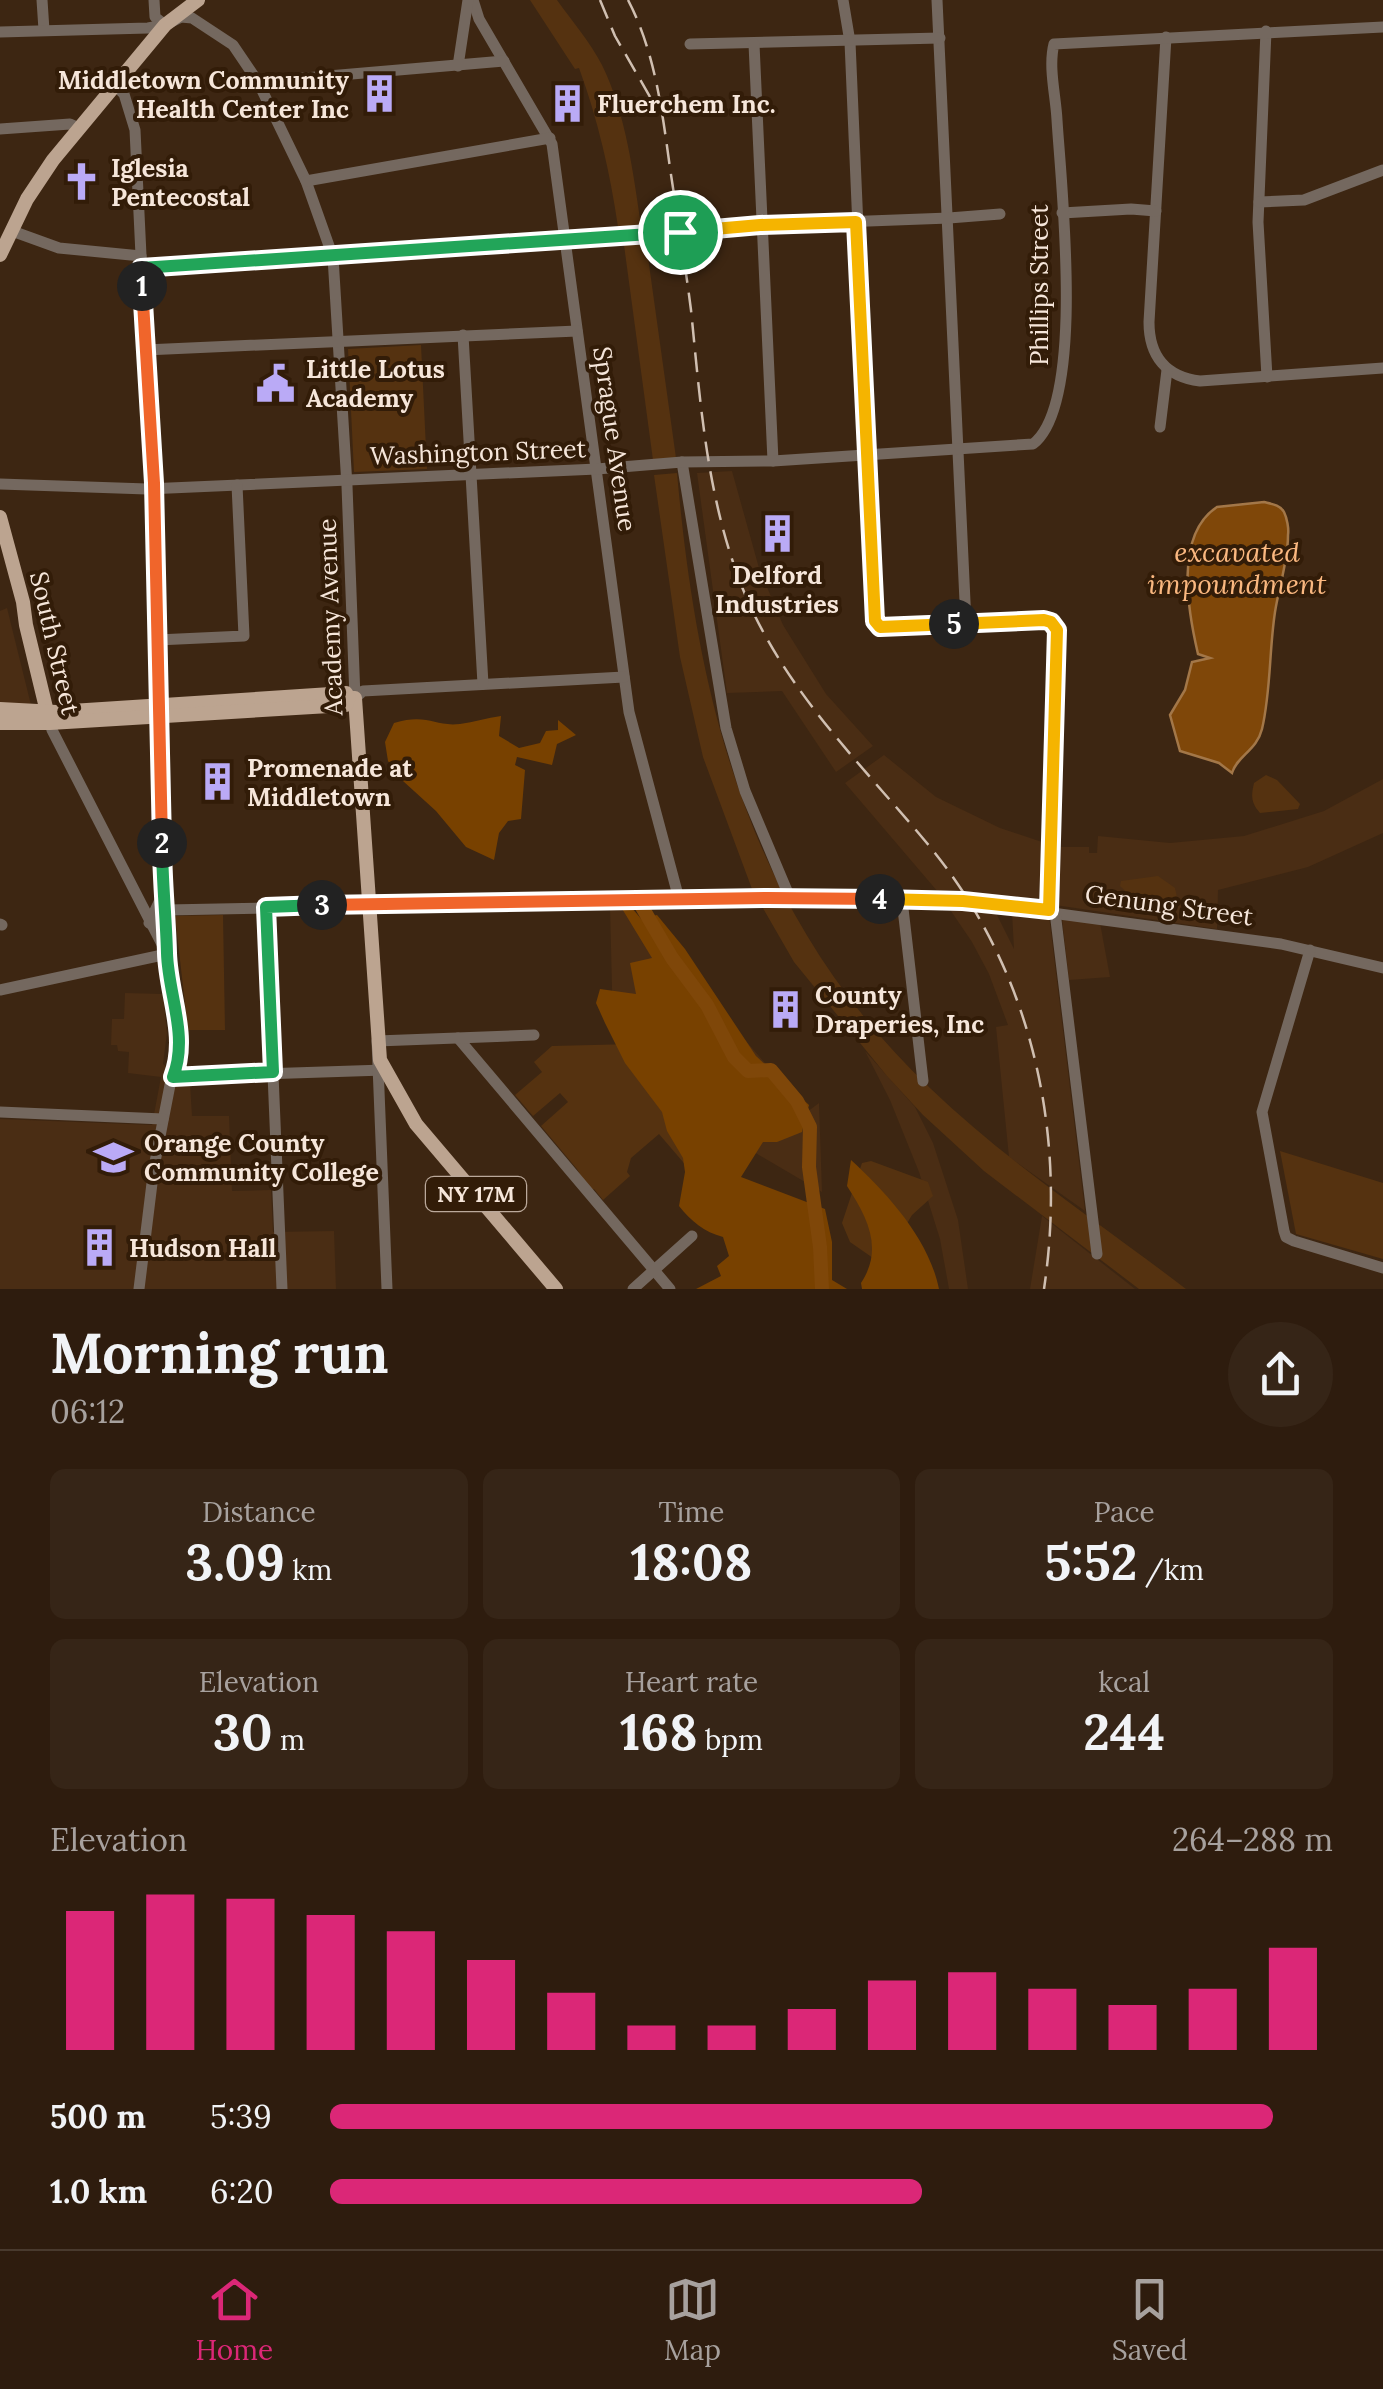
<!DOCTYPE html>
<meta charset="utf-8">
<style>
:root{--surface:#2e1c0e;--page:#362517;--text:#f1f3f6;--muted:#a7a19e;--line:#493a2e;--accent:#db2777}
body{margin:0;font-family:Lora,serif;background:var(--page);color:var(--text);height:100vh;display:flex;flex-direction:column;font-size:38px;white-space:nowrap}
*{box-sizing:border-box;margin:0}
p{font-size:32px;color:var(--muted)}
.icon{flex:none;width:55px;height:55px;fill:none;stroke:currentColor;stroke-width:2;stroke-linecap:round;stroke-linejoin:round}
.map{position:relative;height:1289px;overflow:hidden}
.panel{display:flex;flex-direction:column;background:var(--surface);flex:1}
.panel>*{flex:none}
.pin{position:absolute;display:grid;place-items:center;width:85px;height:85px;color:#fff;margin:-42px;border:5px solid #fff;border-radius:50%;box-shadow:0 2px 10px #0007}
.km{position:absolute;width:50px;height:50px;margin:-25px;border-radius:50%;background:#222;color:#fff;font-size:28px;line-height:50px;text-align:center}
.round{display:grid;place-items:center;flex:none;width:105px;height:105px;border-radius:52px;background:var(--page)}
.summary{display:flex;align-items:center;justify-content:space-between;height:170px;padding:0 50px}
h1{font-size:55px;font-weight:800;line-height:75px}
.figures{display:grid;grid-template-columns:repeat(3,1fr);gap:15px;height:170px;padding:10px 50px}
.figures div{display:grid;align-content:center;border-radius:15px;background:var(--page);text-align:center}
.figures b{font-size:50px;font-weight:800}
.figures small{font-size:28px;font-weight:400}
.figures p{font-size:28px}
.chart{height:280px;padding:20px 50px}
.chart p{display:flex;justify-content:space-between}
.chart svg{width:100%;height:180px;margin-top:10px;stroke:var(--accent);stroke-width:6}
ul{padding:0 50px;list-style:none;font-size:32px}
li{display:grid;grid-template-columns:160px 120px 1fr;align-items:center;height:75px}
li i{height:25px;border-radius:12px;background:var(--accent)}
.tabs{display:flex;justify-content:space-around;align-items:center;height:140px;border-top:2px solid var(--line);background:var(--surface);font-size:28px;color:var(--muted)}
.tabs a{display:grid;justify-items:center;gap:5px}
.tabs .active{color:var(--accent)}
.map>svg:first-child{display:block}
.built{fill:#4a2d14}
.green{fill:#553210}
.forest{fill:#784100}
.water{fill:#7f4709;stroke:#a37748;stroke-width:2.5}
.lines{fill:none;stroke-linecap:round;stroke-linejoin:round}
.river{stroke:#7f4709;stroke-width:14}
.minor{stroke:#74685f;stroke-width:11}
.major{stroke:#bca490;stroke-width:14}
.rail{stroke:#d0bfb1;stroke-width:2.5;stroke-dasharray:20 10;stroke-linecap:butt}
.split-1-casing{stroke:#fff;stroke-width:20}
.split-2-casing{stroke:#fff;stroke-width:20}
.split-3-casing{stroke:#fff;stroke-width:20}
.split-4-casing{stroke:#fff;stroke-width:20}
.split-5-casing{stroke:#fff;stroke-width:20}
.split-6-casing{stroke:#fff;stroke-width:20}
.split-1{stroke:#22a559;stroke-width:12}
.split-2{stroke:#f0652b;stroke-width:12}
.split-3{stroke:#22a559;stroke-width:12}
.split-4{stroke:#f0652b;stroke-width:12}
.split-5{stroke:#f5b400;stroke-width:12}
.split-6{stroke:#f5b400;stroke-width:12}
.labels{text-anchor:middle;stroke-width:8;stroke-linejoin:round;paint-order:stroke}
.shield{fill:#321c08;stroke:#bba99b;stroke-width:2.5}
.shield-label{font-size:22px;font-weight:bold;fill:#f6e6da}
.poi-label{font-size:25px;font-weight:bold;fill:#f6e6da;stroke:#321c08;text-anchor:start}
.street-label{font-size:25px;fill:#f6e6da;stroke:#321c08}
.water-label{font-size:28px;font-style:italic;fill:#fbb880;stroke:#321c08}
</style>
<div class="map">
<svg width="1383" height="1289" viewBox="0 0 1383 1289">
<rect width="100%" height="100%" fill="#3d2612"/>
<g class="built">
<path d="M732,471L759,568L783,625L826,694L873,746L836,772L782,691L727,693L697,473Z"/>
<path d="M7,608L31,705L0,704V611Z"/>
<path d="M884,755L936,797L1000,828L1045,843L1041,898L988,897L1014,949L1012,913L1049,916L1085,1211L1009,1157L996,1027L1008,1025L989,974L972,942L938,892L845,783Z"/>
<path d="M1383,779V833L1308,867L1218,890L1217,929L1055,905L1057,847H1089V853H1097L1098,836L1170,843L1244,836L1324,811Z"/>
<path d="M610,907H631L807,1112L819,1103L822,1192L701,1121L613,1028Z"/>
<path d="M1062,918L1100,923L1110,977L1069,980Z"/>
<path d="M125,993L163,994L167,1033L163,1064L190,1083L192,1116H229L232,1191L271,1190L273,1232L334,1231L336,1289H0V1119L152,1125L161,1077L128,1073L129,1052L118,1051L117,1045H111L112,1019H124Z"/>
<path d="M865,1051L915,1107L933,1143L958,1220L968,1289H949L940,1239L919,1172L890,1100Z"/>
<path d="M1042,1216L1135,1289H1030Z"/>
</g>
<g class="green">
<path d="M530,0H557C572,21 590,42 602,65C626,114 633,172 641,225L618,227C610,172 598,120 579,68L575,69Z"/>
<path d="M646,243L676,458L653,460L624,245Z"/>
<path d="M421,345L427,469L354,472L348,349Z"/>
<path d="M677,473C698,709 752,919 930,1088C1008,1163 1100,1223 1186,1289H1139L984,1171L923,1115L887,1076L794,962L752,889L703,757L680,657L654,475Z"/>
<path d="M1266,775L1277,780L1300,804L1298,809L1260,813C1251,803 1251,796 1254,783Z"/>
<path d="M1158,876L1175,888L1178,902C1155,916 1137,903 1120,886L1121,881Z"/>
<path d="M223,915L225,1030H188L175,916Z"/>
<path d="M674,1043L695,1176L659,1134L631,1158L627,1172L630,1176L603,1200L594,1189L590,1191L577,1169L541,1126L568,1102L560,1093L533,1116L515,1095L542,1072L534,1062L552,1046Z"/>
<path d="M1280,1151L1383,1183V1259L1296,1234Z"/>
<path d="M871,1161L928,1182L933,1196L912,1215L892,1249L873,1258L850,1242L842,1223L862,1163Z"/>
</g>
<g class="forest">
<path d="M501,716L499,736L519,748L540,743L546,731L558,730V720L576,735L557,744L552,765L517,757L515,765L525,770L521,819L508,821L499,833L494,860L466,847L436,811L403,781L388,761L385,742L394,723C428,713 434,727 460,724C474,722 487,718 501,716Z"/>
<path d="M621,907H631L648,927V917L657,915L685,949L756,1056L809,1105L802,1132L777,1142H763L741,1177L825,1209L832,1242V1280L847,1289H696L721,1276L717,1266L729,1256L723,1237C704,1232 691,1221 679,1206L685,1172L683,1158L667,1131L662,1112L625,1063L605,1023L596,1003L600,989L636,994L630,963L652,958Z"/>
<path d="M851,1160C887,1193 929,1239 939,1289H862L861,1283C884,1248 867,1217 847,1186Z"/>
</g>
<path class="water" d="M1264,502C1272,504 1280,505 1284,512C1287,518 1289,529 1288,535C1288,562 1279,586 1275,612C1269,651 1271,691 1262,729C1257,750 1237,756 1232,773L1219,763L1180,751L1170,715L1185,690L1192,662L1210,658L1198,654C1188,611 1174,535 1217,507Z"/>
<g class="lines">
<path class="river" d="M642,907L672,958L707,1005L734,1057L748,1071L771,1070L797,1101L810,1127L809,1167L820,1247L822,1289"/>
<g class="minor">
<path d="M42,0L44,30"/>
<path d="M154,0L155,17L165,25"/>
<path d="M473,0L479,19L552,144L629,712L679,899"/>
<path d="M843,0L850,42L875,621L880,627L1044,620L1056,627L1049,911"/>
<path d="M937,0L966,623"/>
<path d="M1266,31L1258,222L1267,377"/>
<path d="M0,32L148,28L165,25L181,17L192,18L233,45L258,82L306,181L333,257L347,486L355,698L363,691L624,677"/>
<path d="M1166,37L1149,322C1149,356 1166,377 1200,381L1383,368"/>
<path d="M690,44L940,38"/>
<path d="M754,44L773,461"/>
<path d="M458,66L468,0"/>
<path d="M258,82L504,61"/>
<path d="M115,85L124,94L135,130C147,381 160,632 162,883L160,900L149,923"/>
<path d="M0,129L70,124L79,128"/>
<path d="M306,181L550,138"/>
<path d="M1259,202L1304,200L1383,170"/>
<path d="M1062,213L1131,209L1156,211"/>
<path d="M12,231L59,248L141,256"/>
<path d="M141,268L760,225L949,218L1000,214"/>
<path d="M463,335L483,684"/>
<path d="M145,350L577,331"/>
<path d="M1160,427L1167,370"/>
<path d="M682,462L726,728L745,791L790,898"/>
<path d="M0,484L147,489L597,469L682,462L773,461L1033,444C1086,403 1061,186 1057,120C1056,97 1048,67 1054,44L1383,27"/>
<path d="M157,640L244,636L237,485"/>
<path d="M48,716L52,730L167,954L178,1018L177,1066L170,1085L154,1167L139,1289"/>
<path d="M902,900L923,1081"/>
<path d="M266,907L282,1289"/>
<path d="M167,910L767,898L963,901L1281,944L1383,968"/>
<path d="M1055,912L1097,1254"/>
<path d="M0,924L2,925"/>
<path d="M1310,950L1262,1112L1284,1231L1286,1237L1294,1241L1383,1268"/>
<path d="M0,990L167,954L166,905"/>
<path d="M458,1038L670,1289"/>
<path d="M173,1077L384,1070"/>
<path d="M0,1112L163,1119"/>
<path d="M387,1289L377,1041L534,1035"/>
<path d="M633,1289L692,1236"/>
</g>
<g class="major">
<path d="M0,255L27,199L53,160L165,25L198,0"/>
<path d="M0,517L23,602L26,625L48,716"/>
<path d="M0,709L56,712L346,693L349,698H355L380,1060L416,1124L556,1289"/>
<path d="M0,723H50L346,705L349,698"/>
</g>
<g class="rail">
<path d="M600,0L615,36L653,102"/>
<path d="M628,0C655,52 662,110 670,168C677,215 685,263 691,310C700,399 706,486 736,571C774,679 854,756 926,842C1030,966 1068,1129 1044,1289"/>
</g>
</g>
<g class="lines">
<defs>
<path id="split-1" d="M142,286L141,268L680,232"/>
<path id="split-2" d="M142,286L154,483L162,843"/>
<path id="split-3" d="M162,843C162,880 166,916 167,953C168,994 189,1036 173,1077L273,1072L266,907L322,905"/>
<path id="split-4" d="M322,905L768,898L880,899"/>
<path id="split-5" d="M880,899L963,901L1049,910L1057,630L1051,622L1044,620L954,624"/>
<path id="split-6" d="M680,232L760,225L856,222L875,621L880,627L954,624"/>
</defs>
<use href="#split-1" class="split-1-casing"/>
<use href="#split-2" class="split-2-casing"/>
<use href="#split-3" class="split-3-casing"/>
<use href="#split-4" class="split-4-casing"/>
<use href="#split-5" class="split-5-casing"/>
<use href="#split-6" class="split-6-casing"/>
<use href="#split-1" class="split-1"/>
<use href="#split-2" class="split-2"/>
<use href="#split-3" class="split-3"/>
<use href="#split-4" class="split-4"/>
<use href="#split-5" class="split-5"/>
<use href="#split-6" class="split-6"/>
</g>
<defs>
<symbol id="building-bare" viewBox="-9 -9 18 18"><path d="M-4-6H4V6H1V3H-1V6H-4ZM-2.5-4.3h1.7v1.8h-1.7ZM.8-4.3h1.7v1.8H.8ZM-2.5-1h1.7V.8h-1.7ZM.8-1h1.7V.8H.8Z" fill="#baaaf6" stroke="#321c08" stroke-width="2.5" paint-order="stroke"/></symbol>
<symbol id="church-bare" viewBox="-9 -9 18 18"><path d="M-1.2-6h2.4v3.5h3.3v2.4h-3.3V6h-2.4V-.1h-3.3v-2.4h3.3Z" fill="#baaaf6" stroke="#321c08" stroke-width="2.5" paint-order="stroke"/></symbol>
<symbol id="civic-bare" viewBox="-9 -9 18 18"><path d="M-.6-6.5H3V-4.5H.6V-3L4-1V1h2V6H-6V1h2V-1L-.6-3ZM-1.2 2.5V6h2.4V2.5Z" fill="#baaaf6" stroke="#321c08" stroke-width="2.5" paint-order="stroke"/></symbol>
<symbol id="university-bare" viewBox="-9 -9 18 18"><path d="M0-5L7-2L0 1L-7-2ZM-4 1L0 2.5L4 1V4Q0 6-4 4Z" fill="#baaaf6" stroke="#321c08" stroke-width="2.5" paint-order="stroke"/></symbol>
</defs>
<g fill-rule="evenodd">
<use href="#building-bare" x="352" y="66" width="55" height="55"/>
<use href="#building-bare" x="540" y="76" width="55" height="55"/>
<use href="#church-bare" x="54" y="154" width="55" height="55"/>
<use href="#civic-bare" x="248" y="356" width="55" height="55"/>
<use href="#building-bare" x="750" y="506" width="55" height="55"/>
<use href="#building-bare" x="190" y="754" width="55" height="55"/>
<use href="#building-bare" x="758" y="982" width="55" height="55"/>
<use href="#university-bare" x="86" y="1130" width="55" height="55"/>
<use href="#building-bare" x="72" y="1220" width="55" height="55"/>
</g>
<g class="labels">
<rect class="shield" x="426" y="1177" width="100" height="34" rx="8"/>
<g class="shield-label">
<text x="476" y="1202">NY 17M</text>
</g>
<g class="poi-label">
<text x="349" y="89" text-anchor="end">Middletown Community<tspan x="349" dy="29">Health Center Inc</tspan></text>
<text x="597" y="113">Fluerchem Inc.</text>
<text x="111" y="177">Iglesia<tspan x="111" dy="29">Pentecostal</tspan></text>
<text x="306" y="378">Little Lotus<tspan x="306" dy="29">Academy</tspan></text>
<text x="777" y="584" text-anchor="middle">Delford<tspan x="777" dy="29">Industries</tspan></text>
<text x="247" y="777">Promenade at<tspan x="247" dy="29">Middletown</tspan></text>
<text x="815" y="1004">County<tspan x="815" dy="29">Draperies, Inc</tspan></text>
<text x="144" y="1152">Orange County<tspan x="144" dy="29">Community College</tspan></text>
<text x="129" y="1257">Hudson Hall</text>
</g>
<g class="street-label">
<text transform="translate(1039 285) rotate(-90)" y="9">Phillips Street</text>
<text transform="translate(615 439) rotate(82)" y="9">Sprague Avenue</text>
<text transform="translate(478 452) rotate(-2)" y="9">Washington Street</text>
<text transform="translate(330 617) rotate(-92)" y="9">Academy Avenue</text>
<text transform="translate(55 643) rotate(77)" y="9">South Street</text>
<text transform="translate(1169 905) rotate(8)" y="9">Genung Street</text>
</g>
<g class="water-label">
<text x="1237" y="562">excavated<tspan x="1237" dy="32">impoundment</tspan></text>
</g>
</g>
</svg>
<div class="pin" style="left:680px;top:232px;background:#1e9e55"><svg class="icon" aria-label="arrive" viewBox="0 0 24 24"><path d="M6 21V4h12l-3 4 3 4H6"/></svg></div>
<b class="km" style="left:142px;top:286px">1</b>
<b class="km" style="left:162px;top:843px">2</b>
<b class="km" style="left:322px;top:905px">3</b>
<b class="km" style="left:880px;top:899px">4</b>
<b class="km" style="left:954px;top:624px">5</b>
</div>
<section class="panel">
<div class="summary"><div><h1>Morning run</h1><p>06:12</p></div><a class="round"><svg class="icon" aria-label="share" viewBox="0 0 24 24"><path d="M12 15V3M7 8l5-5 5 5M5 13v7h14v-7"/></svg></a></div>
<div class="figures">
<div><p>Distance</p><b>3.09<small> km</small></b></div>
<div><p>Time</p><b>18:08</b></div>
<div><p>Pace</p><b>5:52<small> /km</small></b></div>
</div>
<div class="figures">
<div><p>Elevation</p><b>30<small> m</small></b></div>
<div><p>Heart rate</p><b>168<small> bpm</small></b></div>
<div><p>kcal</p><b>244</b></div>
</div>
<div class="chart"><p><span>Elevation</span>264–288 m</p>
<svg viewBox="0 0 160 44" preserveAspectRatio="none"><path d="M5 44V10M15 44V6M25 44V7M35 44V11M45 44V15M55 44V22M65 44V30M75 44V38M85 44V38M95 44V34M105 44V27M115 44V25M125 44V29M135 44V33M145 44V29M155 44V19"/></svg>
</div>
<ul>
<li><b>500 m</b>5:39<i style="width:94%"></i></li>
<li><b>1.0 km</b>6:20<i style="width:59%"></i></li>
</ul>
</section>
<nav class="tabs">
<a class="active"><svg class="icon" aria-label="home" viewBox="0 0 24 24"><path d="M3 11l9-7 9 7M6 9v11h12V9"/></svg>Home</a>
<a><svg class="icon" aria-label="map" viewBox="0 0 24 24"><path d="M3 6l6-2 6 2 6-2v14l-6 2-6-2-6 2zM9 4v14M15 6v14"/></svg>Map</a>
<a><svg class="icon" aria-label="saved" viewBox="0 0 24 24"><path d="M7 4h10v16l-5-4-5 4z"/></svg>Saved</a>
</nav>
